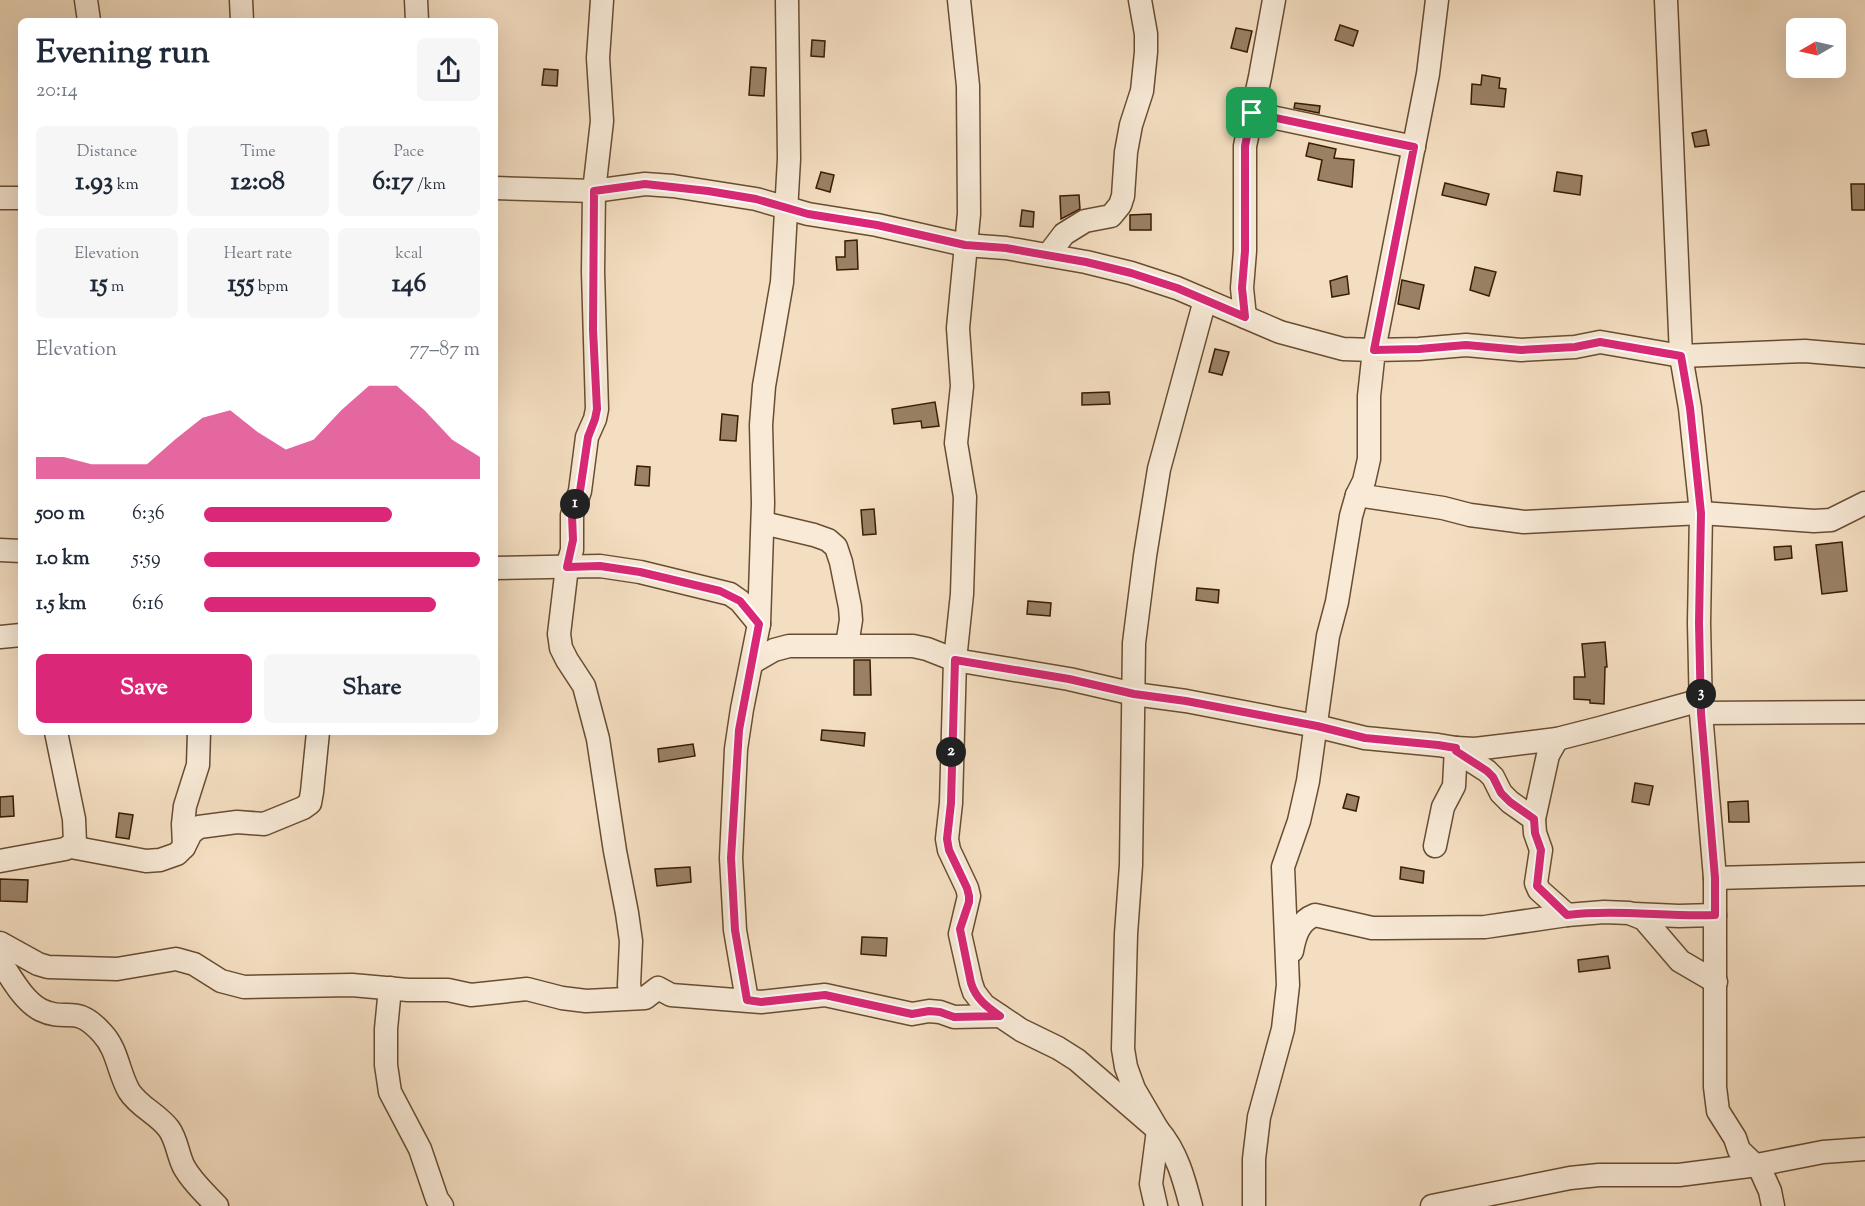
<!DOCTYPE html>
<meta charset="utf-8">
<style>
:root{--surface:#fff;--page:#f6f6f7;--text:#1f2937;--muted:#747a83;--accent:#db2777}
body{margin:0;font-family:"Sorts Mill Goudy",serif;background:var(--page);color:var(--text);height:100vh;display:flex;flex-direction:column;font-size:22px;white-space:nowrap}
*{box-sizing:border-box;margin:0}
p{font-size:20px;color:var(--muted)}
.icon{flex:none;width:33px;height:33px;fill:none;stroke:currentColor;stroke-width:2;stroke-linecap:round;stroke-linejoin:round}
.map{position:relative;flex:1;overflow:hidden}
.panel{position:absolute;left:18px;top:18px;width:480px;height:717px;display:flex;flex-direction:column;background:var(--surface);border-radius:9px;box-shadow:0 6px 24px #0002}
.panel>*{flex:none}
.needle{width:39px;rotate:261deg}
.buttons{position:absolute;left:1786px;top:18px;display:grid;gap:12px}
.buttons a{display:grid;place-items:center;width:60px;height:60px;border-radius:9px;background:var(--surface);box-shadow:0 6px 24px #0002;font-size:30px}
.pin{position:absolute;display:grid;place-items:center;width:51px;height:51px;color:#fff;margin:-26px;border-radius:12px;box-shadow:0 3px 9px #0006}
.km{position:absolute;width:30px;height:30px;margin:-15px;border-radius:50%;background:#222;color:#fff;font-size:16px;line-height:30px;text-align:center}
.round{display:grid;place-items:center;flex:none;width:63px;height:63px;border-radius:9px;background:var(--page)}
.summary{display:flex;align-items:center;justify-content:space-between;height:102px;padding:0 18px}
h1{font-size:33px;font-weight:700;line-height:45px}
.figures{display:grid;grid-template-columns:repeat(3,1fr);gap:9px;height:102px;padding:6px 18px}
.figures div{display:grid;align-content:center;border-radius:9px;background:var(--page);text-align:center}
.figures b{font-size:26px;font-weight:700}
.figures small{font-size:16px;font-weight:400}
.figures p{font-size:16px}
.chart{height:168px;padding:12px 18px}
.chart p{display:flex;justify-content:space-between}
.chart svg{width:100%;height:108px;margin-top:6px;fill:var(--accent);opacity:.7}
.action{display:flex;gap:12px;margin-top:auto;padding:12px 18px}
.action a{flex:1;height:69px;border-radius:9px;background:var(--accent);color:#fff;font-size:24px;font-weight:700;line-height:69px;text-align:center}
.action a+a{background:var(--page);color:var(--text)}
ul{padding:0 18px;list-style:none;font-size:20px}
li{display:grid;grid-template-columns:96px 72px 1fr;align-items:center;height:45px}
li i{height:15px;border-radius:8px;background:var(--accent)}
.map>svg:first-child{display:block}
.building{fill:#9a8165;stroke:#391d01;stroke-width:1.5}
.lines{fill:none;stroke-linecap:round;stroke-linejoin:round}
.minor-casing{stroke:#684d31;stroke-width:25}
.minor{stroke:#f8ead7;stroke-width:22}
.route-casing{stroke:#fff;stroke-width:12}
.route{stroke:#db2777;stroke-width:8}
</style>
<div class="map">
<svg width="1865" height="1206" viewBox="0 0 1865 1206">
<rect width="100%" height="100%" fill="#f4dec1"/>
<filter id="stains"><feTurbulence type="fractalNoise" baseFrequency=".00333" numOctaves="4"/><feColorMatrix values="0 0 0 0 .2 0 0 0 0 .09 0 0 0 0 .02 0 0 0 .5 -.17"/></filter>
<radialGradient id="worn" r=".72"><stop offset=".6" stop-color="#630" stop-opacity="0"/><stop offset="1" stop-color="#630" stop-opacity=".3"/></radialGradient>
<g class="building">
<path d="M1340,25L1358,31L1353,46L1335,40Z"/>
<path d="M1236,28L1252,31L1247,52L1231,48Z"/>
<path d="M812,40L825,41L824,57L811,56Z"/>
<path d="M751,67L766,68L764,96L749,95Z"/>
<path d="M544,69L558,70L557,86L542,85Z"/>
<path d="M1482,75L1500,78L1499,88L1506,89L1504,107L1471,104L1472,84L1481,85Z"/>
<path d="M1295,103L1320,106L1319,113L1294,108Z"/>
<path d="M1706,130L1709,145L1695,147L1692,133Z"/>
<path d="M1309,143L1336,149L1334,158L1354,160L1352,187L1318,180L1322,160L1306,156Z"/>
<path d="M821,172L834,175L830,192L816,188Z"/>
<path d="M1557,172L1582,176L1580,195L1554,191Z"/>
<path d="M1445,183L1489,194L1486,205L1442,195Z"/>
<path d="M1851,184H1865V210H1852Z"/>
<path d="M1079,195L1080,209L1061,219L1060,196Z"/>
<path d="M1022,210L1034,212L1033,227L1020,226Z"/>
<path d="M1151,214V230H1130V215Z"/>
<path d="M857,240L858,269L837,270L836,257H845V241Z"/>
<path d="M1475,267L1496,272L1489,296L1470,290Z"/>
<path d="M1347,276L1349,294L1332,297L1330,281Z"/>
<path d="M1402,280L1424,285L1419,309L1398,304Z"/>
<path d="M1215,349L1229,352L1222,375L1209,372Z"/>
<path d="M1109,392L1110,404L1082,405V393Z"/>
<path d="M935,402L939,426L922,428L921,421L894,424L892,409Z"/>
<path d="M722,414L738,416L736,441L720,440Z"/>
<path d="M637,466L650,467L649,486L635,485Z"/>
<path d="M874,509L876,534L863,535L861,510Z"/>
<path d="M1842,542L1847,591L1822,594L1816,545Z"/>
<path d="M1791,546L1792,558L1775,560L1774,547Z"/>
<path d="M1197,588L1219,590L1218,603L1196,600Z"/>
<path d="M1028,601L1051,603L1050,616L1027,614Z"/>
<path d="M1605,642L1607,667H1605L1604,704L1590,703V700L1574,699V677H1585L1582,644Z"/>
<path d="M854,660H870L871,695H854Z"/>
<path d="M822,730L865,733L864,746L821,740Z"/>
<path d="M693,744L695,756L659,762L658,749Z"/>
<path d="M1635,783L1653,786L1649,805L1632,802Z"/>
<path d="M1347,794L1359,797L1356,811L1343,808Z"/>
<path d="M13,796L14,816L0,817V797Z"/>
<path d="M1748,801L1749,822H1729L1728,802Z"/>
<path d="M119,813L133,815L129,839L116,837Z"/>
<path d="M690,867L691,882L657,886L655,869Z"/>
<path d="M1401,867L1424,871L1423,883L1400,879Z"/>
<path d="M0,879L28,880L27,902L0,901Z"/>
<path d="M862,937L887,938L886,956L861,954Z"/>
<path d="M1608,956L1610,968L1579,972L1578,960Z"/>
</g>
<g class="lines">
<defs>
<g id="minor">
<path d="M86,0L89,21"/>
<path d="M241,0L242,21"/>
<path d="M416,0L417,21"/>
<path d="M602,0L598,58L602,121L594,191L593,272L597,409L595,419L587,437L580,491L572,515V550L567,567L559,634L561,648L567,660L584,686L598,739L615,851L627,913L631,941L629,985L632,998"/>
<path d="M959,0L968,86L969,214L958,328L962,386L956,443L965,497L962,594L955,660L951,803L947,839L949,850L967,888L969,896L960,934L971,983L974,992L984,1005L1021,1030L1058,1048L1077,1060L1158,1130C1177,1152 1184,1179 1191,1206"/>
<path d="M1666,0L1681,356L1690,408L1701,513L1699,623L1701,713L1715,878V1087L1718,1111L1735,1138L1739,1150L1761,1171L1770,1191L1773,1206"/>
<path d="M1252,113L1414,147"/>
<path d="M495,188L594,191L645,184L673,186L756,199L808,214L877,225L965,245L1006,248L1086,262L1131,273L1177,288L1280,332L1343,349L1374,350L1428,74L1437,0"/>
<path d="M0,198H21"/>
<path d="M1048,255L1064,234L1085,221L1111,216L1120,205L1123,196L1126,152L1131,125L1142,91L1146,52V34L1140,0"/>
<path d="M1245,317L1242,288L1245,251V146L1260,77L1274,0"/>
<path d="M1357,495L1443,508L1470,515L1524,522L1701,513L1814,521L1831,520L1865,503"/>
<path d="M763,523L814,535L828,540L836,547L841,562L850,607L851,620L847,645"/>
<path d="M0,550L21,551"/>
<path d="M495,568L600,566L640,572L730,594L740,601L759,624"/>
<path d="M0,637L21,635"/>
<path d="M753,662L774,650L789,646H913L927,649L955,660L1069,679L1134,694L1186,701L1316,726L1365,738L1438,745L1456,748L1475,749L1557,739L1600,728L1701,700"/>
<path d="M1701,713L1865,712"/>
<path d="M1557,739L1548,755L1534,819L1535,833L1541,850L1536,883L1539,890L1567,915"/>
<path d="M1456,751L1487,771L1493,777L1501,793L1510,802L1534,819"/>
<path d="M1435,846L1443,807L1454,786L1456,748"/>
<path d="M71,847L146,861L160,860L177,854L184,847L191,833L199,827L237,822L264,824L303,808L310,803L312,792L318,732"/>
<path d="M184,847L183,824L185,806L198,765L199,732"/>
<path d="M0,861L65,849L75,843L74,819L56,732"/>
<path d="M1715,878L1865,874"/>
<path d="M1634,914L1679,916L1715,915"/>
<path d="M0,943L38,964L48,967L117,969L176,959L194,964L221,981L244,987L352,985L408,990H448L471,995L527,989L562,998L586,1001L645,998L658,988L671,995L761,1002L825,995L912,1014L929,1011L940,1012L954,1017L1000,1016"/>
<path d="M1292,951C1295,935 1299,921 1315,915L1372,928H1385L1485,927L1567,915L1604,912L1629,913L1644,919L1680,961L1716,982"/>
<path d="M0,961C11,977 23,1001 41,1010C68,1023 75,1003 102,1033C118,1050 118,1072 129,1091C139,1107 158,1114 169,1129C177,1140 178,1156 184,1167C192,1182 206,1194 217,1206"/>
<path d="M390,988L386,1029V1065L390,1092L420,1149L437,1199L442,1206"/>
<path d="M747,1000L735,930L731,858L736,749L742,709L759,624L763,503L761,425L764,386L782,282L789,159L787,0"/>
<path d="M1156,1206L1151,1184L1158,1130L1134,1089L1126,1067L1123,1049L1126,934L1131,865L1134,643L1145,556L1159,469L1205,300"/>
<path d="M1254,1206V1159L1259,1117L1283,1029L1288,985L1283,867L1299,821L1308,781L1328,636L1337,602L1351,516L1357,495L1364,481L1369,459V396L1374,350L1419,349L1466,345L1521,350L1575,347L1600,342L1681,356L1805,351L1865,356"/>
<path d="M1432,1206L1570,1178L1599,1175H1679L1757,1165L1823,1152L1865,1149"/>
</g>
</defs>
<use href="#minor" class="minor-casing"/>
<use href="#minor" class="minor"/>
</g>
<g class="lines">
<defs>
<path id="route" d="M1252,113L1414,147L1374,350L1419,349L1466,345L1521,350L1575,347L1600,342L1681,356L1690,408L1701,513L1699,623L1701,713L1715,878V915C1666,917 1616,909 1567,915L1537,886L1541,850L1535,833L1534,819L1510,802L1501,793L1493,777L1487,771L1456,751V748L1438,745L1365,738L1317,726L1186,701L1134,694L1069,679L955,660L951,803L947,839L949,850L967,888L969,896V902L960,929L971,983C976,999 987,1007 1000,1016L954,1017L940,1012L929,1011L912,1014L825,995L761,1002L747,1000L735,930L731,858L739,730L759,624L740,601L720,591L640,572L600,566L567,567L573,540L572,515L580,491L588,437L595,419L597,409L593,330L594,191L645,184L708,191L756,199L808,214L877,225L965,245L1006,248L1086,262L1131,273L1177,288L1245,317L1242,288L1245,251V146Z"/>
</defs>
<use href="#route" class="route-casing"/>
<use href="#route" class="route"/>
</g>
<rect width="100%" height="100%" filter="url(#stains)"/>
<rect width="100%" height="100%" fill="url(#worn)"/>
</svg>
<div class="buttons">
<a><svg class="needle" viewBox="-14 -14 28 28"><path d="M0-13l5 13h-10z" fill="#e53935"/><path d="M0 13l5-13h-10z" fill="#747a83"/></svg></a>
</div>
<div class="pin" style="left:1252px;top:113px;background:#1e9e55"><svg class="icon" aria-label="arrive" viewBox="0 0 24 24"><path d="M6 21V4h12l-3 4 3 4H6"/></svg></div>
<b class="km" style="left:575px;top:504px">1</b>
<b class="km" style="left:951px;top:752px">2</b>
<b class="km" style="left:1701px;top:694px">3</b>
<section class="panel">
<div class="summary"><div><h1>Evening run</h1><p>20:14</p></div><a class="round"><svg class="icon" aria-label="share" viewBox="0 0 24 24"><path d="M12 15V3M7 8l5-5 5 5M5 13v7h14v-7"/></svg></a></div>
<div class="figures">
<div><p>Distance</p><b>1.93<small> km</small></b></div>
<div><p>Time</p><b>12:08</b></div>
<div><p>Pace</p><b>6:17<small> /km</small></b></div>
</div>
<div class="figures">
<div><p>Elevation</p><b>15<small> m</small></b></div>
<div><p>Heart rate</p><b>155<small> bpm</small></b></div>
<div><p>kcal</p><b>146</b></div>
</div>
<div class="chart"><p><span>Elevation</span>77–87 m</p>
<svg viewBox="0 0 160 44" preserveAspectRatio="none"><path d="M0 44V35L10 35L20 38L30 38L40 38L50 28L60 19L70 16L80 25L90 32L100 28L110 16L120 6L130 6L140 16L150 28L160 35V44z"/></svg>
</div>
<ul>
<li><b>500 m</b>6:36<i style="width:68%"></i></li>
<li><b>1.0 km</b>5:59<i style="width:100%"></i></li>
<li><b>1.5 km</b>6:16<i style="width:84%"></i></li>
</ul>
<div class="action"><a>Save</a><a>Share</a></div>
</section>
</div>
